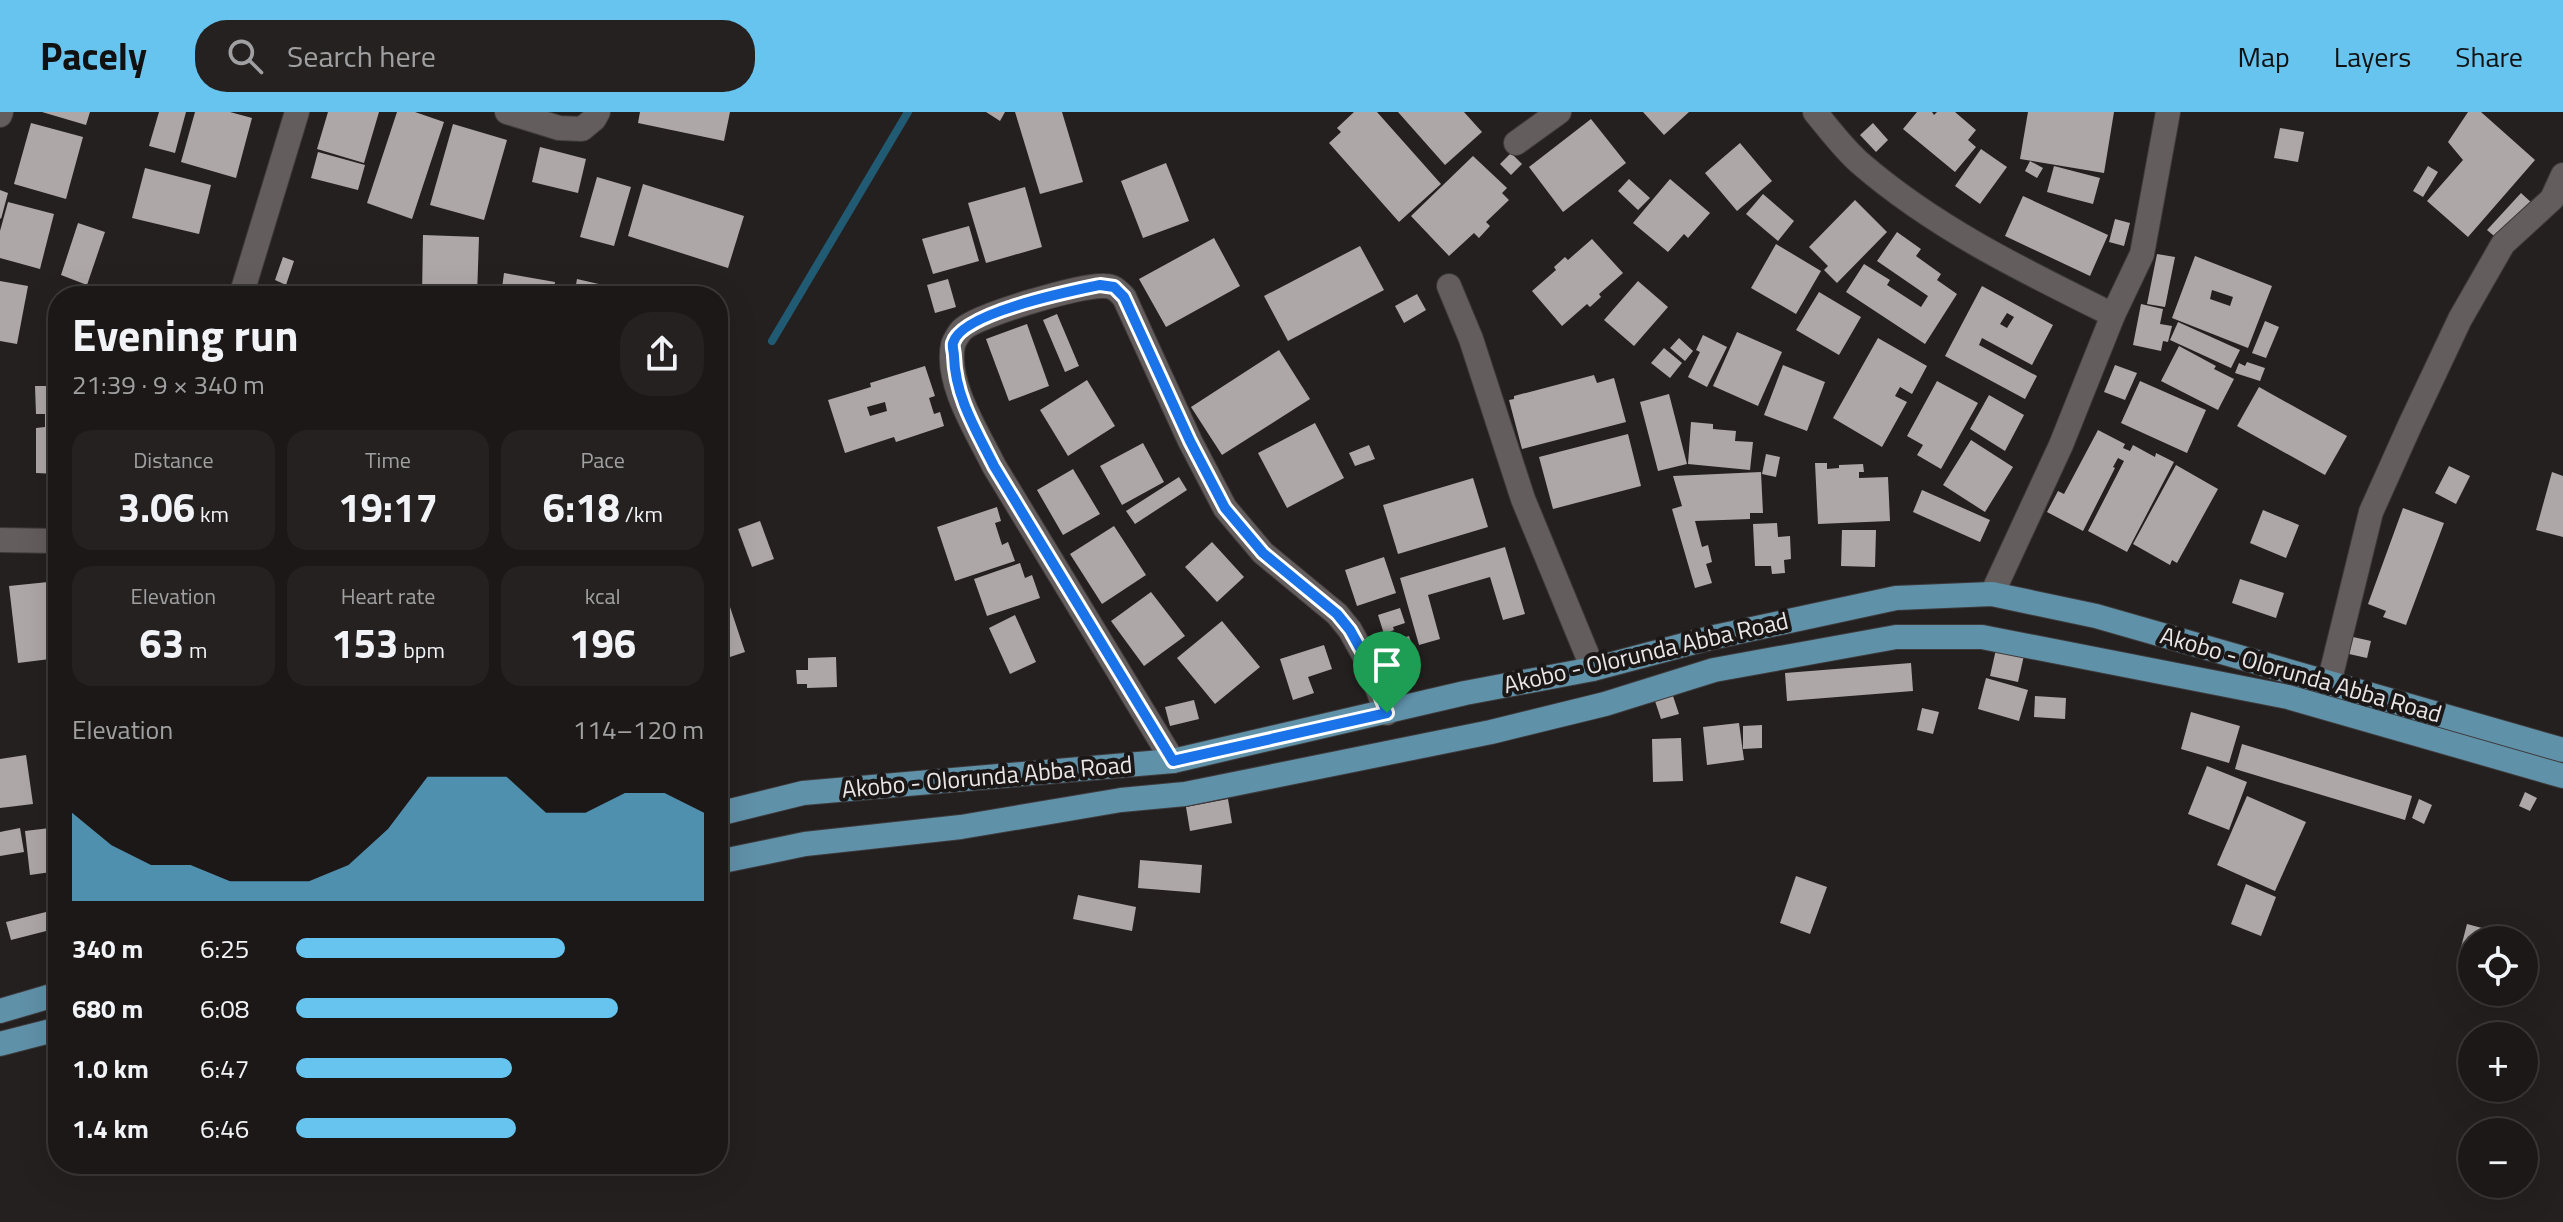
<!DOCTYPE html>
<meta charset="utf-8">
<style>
:root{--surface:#1c1818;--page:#252121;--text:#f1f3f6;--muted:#a0a0a2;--line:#3a3737;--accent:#66c4ef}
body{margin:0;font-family:"Titillium Web",sans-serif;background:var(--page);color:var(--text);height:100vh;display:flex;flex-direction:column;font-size:30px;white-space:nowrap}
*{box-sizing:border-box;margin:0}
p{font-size:26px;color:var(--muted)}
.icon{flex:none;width:44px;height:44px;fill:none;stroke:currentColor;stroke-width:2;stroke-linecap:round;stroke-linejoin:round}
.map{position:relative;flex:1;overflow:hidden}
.drawer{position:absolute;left:48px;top:174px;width:680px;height:888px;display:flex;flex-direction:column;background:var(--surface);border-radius:32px;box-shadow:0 8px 32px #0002,0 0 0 2px var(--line)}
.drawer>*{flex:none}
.controls{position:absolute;left:2458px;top:814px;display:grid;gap:16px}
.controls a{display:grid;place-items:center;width:80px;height:80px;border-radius:50%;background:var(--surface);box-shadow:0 8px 32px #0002,0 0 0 2px var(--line);font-size:40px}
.pin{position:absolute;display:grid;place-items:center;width:68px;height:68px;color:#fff;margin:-82px -34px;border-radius:50% 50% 50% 0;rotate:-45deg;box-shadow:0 0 8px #0007}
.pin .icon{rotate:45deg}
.round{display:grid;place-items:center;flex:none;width:84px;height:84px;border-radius:32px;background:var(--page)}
.head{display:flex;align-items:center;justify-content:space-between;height:136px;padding:0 24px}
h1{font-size:44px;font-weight:700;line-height:60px}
.metrics{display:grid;grid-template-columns:repeat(3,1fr);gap:12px;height:136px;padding:8px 24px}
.metrics div{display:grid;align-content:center;border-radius:20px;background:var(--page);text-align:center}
.metrics b{font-size:40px;font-weight:700}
.metrics small{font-size:22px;font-weight:400}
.metrics p{font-size:22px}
.chart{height:224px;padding:16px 24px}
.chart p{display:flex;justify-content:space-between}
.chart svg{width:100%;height:144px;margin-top:8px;fill:var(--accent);opacity:.7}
ul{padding:0 24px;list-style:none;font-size:26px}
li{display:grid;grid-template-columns:128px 96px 1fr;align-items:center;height:60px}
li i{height:20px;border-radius:10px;background:var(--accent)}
header{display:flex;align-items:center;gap:48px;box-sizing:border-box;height:112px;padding:0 40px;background:var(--accent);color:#111}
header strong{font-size:38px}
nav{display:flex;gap:44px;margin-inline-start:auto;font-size:28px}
.search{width:560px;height:72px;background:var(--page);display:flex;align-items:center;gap:20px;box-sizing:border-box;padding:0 28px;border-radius:32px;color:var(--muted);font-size:30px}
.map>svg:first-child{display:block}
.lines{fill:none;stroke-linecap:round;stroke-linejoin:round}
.stream{stroke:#205b73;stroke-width:8}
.building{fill:#aea7a7;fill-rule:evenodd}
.minor-casing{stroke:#3e3a3b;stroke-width:26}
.major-casing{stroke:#3e3a3b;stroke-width:26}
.minor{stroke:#635d5d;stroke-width:24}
.major{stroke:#5f91a9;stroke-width:24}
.route-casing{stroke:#fff;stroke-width:16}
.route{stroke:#1a73e8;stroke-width:10}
.labels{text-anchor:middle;stroke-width:8;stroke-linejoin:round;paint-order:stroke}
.street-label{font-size:24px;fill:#eae6e7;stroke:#1c1717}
</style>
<header>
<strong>Pacely</strong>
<div class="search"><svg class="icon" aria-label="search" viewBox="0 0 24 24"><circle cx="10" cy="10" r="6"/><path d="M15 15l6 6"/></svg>Search here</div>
<nav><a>Map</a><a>Layers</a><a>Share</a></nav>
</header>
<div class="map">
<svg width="2563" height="1110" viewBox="0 0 2563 1110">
<rect width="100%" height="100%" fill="#252020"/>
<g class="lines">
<path class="stream" d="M772,229L908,0"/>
</g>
<g class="building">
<path d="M42,0H90L86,13Z"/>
<path d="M159,0H186L175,41L149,34Z"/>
<path d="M195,0H230L252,6L236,66L181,50Z"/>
<path d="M328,0H379L364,51L317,37Z"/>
<path d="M397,0H415L444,10L412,107L367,91Z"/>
<path d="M640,0H730L724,29L638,11Z"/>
<path d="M986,0H1005L1000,9Z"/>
<path d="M1015,0H1062L1083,70L1040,82Z"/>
<path d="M1354,0H1377L1441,72L1399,110L1329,31L1341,20L1337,16Z"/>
<path d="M1398,0H1464L1482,20L1445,53Z"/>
<path d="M1643,0H1689L1664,23Z"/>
<path d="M1917,0H1932L1934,3L1937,0H1955L1976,18L1968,28L1976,35L1955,60L1903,17Z"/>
<path d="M2028,0H2114L2104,61L2020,47Z"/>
<path d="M2468,0H2481L2535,48L2468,125L2427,89L2463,48L2448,30Z"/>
<path d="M1591,7L1626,51L1563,100L1529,55Z"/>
<path d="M31,11L83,25L66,87L14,72Z"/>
<path d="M1873,11L1888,28L1876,40L1860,23Z"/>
<path d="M453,12L507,28L484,108L430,93Z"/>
<path d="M2280,16L2304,20L2298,50L2274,46Z"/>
<path d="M1740,31L1772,69L1737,99L1705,61Z"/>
<path d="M540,35L586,47L578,81L532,70Z"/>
<path d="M1981,37L2007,55L1980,92L1955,74Z"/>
<path d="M318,40L365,53L358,78L311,66Z"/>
<path d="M1511,41L1522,52L1511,63L1500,52Z"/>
<path d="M1473,44L1507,76L1502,81L1509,88L1486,110L1490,114L1479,126L1474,121L1449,144L1411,104Z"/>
<path d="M2030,49L2043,56L2037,66L2025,59Z"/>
<path d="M1166,51L1189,109L1143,126L1121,69Z"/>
<path d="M2054,54L2100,66L2093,92L2047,80Z"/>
<path d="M2428,54L2438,60L2423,85L2413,79Z"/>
<path d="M145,56L211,73L199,122L132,106Z"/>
<path d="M597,65L631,75L614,134L580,125Z"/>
<path d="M1629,67L1650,86L1638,98L1618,79Z"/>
<path d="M1670,67L1710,101L1688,126L1684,122L1668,140L1633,111Z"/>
<path d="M643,72L744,104L728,156L628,124Z"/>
<path d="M1025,75L1042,135L986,151L968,91Z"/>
<path d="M0,78L8,81L1,107L0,106Z"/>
<path d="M2521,81L2533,92L2500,129L2487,118Z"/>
<path d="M1763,82L1794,109L1778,129L1746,102Z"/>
<path d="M2023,84L2108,123L2090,164L2005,124Z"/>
<path d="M1855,88L1887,120L1837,171L1824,158L1828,154L1809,135Z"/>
<path d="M8,90L54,102L40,157L0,146V119Z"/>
<path d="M2115,107L2130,111L2124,134L2109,130Z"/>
<path d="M78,111L105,120L87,173L61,163Z"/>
<path d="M969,114L979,149L933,162L922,127Z"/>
<path d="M1897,120L1921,137L1916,144L1941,162L1937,168L1957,182L1925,232L1846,180L1864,152L1890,168L1887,173L1921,195L1928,184L1877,149Z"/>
<path d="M423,123L479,125L477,184H422Z"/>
<path d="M1214,126L1240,174L1166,215L1139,167Z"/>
<path d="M1592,127L1623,161L1599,182L1601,185L1590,195L1587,192L1562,214L1532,179L1556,158L1554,155L1565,145L1568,148Z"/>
<path d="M1776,132L1821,159L1796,202L1751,176Z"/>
<path d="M1360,134L1384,178L1288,229L1264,184Z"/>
<path d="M2157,142L2175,145L2165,195L2147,192Z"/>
<path d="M2195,144L2272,174L2248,236L2172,206ZM2212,178L2233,185L2230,194L2210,187Z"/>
<path d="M283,145L294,149L286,173L275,168Z"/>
<path d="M504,161L555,170L553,184H501Z"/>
<path d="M577,167L629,179L628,184H574Z"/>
<path d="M948,167L956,195L935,201L927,173Z"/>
<path d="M0,169L28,174L17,232L0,229Z"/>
<path d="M1638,169L1668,195L1634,234L1604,208Z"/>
<path d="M1982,174L2053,213L2032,253L1982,226L1979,233L2037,264L2025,287L1945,244ZM2007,201L2014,205L2007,216L2000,212Z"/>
<path d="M1819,180L1861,205L1839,243L1796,218Z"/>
<path d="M1417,182L1426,198L1404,211L1395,194Z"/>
<path d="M2141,192L2163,197L2160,212L2172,214L2168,230L2163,229L2161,239L2133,233Z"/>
<path d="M1057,202L1079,254L1065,260L1043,208Z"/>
<path d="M2265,209L2279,215L2266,246L2252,241Z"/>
<path d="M2178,210L2240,238L2231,256L2170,228Z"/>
<path d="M1027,212L1049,274L1009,289L986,227Z"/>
<path d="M1737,220L1782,240L1758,294L1713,274Z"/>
<path d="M1703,223L1727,235L1707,275L1688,265L1700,240L1696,238Z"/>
<path d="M1679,226L1693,239L1685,249L1670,236Z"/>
<path d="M1878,226L1927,254L1912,282L1900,275L1895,284L1907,290L1882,335L1833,306Z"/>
<path d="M2179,234L2216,254L2214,257L2234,267L2218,298L2161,269Z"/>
<path d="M1664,236L1682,251L1670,266L1651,251Z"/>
<path d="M1279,238L1310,287L1222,343L1191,295Z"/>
<path d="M2247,250L2265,256L2260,269L2235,261L2239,251L2245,254Z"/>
<path d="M1783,253L1825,270L1807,319L1764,303Z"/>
<path d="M2115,253L2137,261L2125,288L2104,280Z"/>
<path d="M925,254L935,284L929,286L934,302L940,300L944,314L896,330L894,325L845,341L828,288L871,275L870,271ZM885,290L887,299L870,304L867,295Z"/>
<path d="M1594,263L1597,271L1614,266L1626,310L1522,337L1509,288L1514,287V284Z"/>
<path d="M1087,268L1115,314L1068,344L1040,298Z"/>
<path d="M1937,269L1978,291L1941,357L1917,343L1923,333L1907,324Z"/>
<path d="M2140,269L2206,298L2187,341L2121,311Z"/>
<path d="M35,274H58V362L36,361V316L45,315V302H36Z"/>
<path d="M2259,275L2347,324L2325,363L2237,314Z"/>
<path d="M1669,282L1687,352L1658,359L1640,290Z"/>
<path d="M1989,283L2024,303L2005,339L1970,317Z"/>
<path d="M1691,310L1713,312V317L1736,319L1735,329L1753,330L1750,358L1688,352Z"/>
<path d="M1315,311L1344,366L1287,396L1258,341Z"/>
<path d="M2098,318L2125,332L2123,336L2130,339L2133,333L2155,345L2156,341L2174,350L2127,440L2088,419L2124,349L2118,346L2113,355L2115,356L2083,419L2047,400L2058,379L2064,382Z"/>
<path d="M1628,322L1641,374L1553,397L1539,345Z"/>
<path d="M1971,328L2013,355L1985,400L1943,373Z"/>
<path d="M1143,331L1164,370L1122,393L1100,354Z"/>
<path d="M1369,333L1375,347L1355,354L1349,341Z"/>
<path d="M1766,342L1780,345L1776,365L1762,362Z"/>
<path d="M1815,351H1827V357L1839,356V353L1863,352L1864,360H1859V366L1888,365L1890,409L1818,412Z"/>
<path d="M2176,353L2218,377L2177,451L2172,448L2170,453L2133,432Z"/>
<path d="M2449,354L2470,364L2456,392L2435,381Z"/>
<path d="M1073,357L1100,402L1063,423L1037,378Z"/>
<path d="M1761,360L1763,401H1750V407L1695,409L1702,435L1708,433L1712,450L1706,452L1712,471L1695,476L1672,397L1682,394L1673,364Z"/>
<path d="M2552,360L2563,364V425L2536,418Z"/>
<path d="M1179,365L1187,378L1135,412L1126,399Z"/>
<path d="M1473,366L1488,415L1398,442L1383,393Z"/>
<path d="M1922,378L1990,408L1980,430L1913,400Z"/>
<path d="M997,395L1001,409L995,411L1002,433L1008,430L1015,449L955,469L937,415Z"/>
<path d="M2403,396L2444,411L2406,513L2383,505L2386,499L2368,492Z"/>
<path d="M2263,398L2299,413L2286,446L2250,431Z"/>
<path d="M760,409L774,447L752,455L738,417Z"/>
<path d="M1777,411L1778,425L1790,424L1791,447L1784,448L1785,461L1772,462L1771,454H1755L1753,412Z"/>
<path d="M1114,414L1146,463L1102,492L1070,442Z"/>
<path d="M1842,418H1876L1875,455L1841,454Z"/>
<path d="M1212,430L1244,465L1217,490L1185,455Z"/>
<path d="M1505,435L1525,502L1503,508L1490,465L1428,483L1440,527L1419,533L1400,466Z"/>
<path d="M1384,445L1396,481L1357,494L1345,458Z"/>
<path d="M1020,451L1025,466L1032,463L1040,486L987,504L974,467Z"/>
<path d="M718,459L745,540L718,549Z"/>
<path d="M2240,467L2284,481L2276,506L2232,491Z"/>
<path d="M58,469V546L18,551L9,474Z"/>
<path d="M1151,480L1185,524L1144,554L1111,509Z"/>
<path d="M1400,496L1405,511L1393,515L1394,518L1384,522L1378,503Z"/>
<path d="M1015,503L1036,550L1010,562L989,516Z"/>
<path d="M1222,509L1260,555L1215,592L1177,546Z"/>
<path d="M1409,524L1420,556L1394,565L1383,532Z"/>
<path d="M2353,525L2371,529L2367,546L2349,542Z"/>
<path d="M1324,533L1332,557L1308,565L1314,581L1293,588L1280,547Z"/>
<path d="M1997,533L2025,539L2018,570L1990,564Z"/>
<path d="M836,545L837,575L807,576V572H797L796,558H808V546Z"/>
<path d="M1911,551L1913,579L1787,589L1785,561Z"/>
<path d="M1986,566L2028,578L2019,609L1978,597Z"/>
<path d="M1670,575L1679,602L1661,607L1652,580Z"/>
<path d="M2035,584L2066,586L2065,607L2034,605Z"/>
<path d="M1194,588L1199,607L1170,614L1165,595Z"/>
<path d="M1922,596L1939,600L1933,622L1917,618Z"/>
<path d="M2191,600L2240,614L2229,651L2181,637Z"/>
<path d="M1739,611L1744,648L1707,653L1703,615Z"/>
<path d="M1762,613V636L1743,637V614Z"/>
<path d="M1681,626L1683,669L1653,670L1652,627Z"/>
<path d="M2242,632L2412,684L2405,708L2235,657Z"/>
<path d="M26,643L33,692L0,696V647Z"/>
<path d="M2207,654L2247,670L2229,718L2188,702Z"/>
<path d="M2525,680L2537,686L2530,699L2519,694Z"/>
<path d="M2247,684L2306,710L2275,779L2217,753Z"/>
<path d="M1228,687L1232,711L1190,719L1186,695Z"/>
<path d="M2419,687L2432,693L2424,712L2412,706Z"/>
<path d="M58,715V759L30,763L25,719Z"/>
<path d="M20,716L24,740L0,744V720Z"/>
<path d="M1140,748L1202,753L1200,781L1138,776Z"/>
<path d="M1796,764L1827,775L1810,822L1780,811Z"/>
<path d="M2246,772L2276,785L2261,824L2231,812Z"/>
<path d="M1078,783L1136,795L1132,819L1073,807Z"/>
<path d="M58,797V816L11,828L6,810Z"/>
<path d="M2467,812L2501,821L2499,828H2472V846L2459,843Z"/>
</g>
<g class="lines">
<defs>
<g id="minor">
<path d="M507,0L559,16L582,17L594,7L598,0"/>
<path d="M1815,0C1829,17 1843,36 1860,51C1935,116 2024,159 2113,203"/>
<path d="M0,3L1,0"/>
<path d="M1516,31L1559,0"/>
<path d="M1449,174L1471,227L1523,387L1593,557"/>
<path d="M241,184L297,0"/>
<path d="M0,428L58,429"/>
<path d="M1992,482L2061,333L2113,203L2142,142L2168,0"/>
<path d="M2329,571L2371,400L2410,313L2460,207L2503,132L2552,87L2563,63"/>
<path d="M1173,649L994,354C978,321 945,271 953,233C954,229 960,219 963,217C978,203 1083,172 1104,174C1114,174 1117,178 1124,185L1190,329L1225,396L1263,441L1337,502L1350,518L1365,545L1387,601"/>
</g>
<g id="major">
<path d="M718,702L803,681L1173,649L1465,581L1593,557L1710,526L1896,486L1992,482L2096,504L2563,638"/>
<path d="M718,750L805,732L961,715L1121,688L1185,682L1491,620L1605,592L1714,558L1896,525H1982L2288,585L2563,664"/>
<path d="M0,899L58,882"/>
<path d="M0,932L58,917"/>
</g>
</defs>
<use href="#minor" class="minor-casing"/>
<use href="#major" class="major-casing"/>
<use href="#minor" class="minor"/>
<use href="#major" class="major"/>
</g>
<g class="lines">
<defs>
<path id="route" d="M1100,173L1114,175L1124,185L1190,329L1225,396L1263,441L1337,502L1350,518L1365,545L1387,601L1173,649L994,354C976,318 955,284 954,244C954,240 952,235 953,231C961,201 1071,179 1100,173Z"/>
</defs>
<use href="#route" class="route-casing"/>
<use href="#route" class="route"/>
</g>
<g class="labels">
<g class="street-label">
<text transform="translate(1646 541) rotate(-13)" y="8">Akobo - Olorunda Abba Road</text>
<text transform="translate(2301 563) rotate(16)" y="8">Akobo - Olorunda Abba Road</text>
<text transform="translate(987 665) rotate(-5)" y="8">Akobo - Olorunda Abba Road</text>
</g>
</g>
</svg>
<div class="controls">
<a><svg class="icon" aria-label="locate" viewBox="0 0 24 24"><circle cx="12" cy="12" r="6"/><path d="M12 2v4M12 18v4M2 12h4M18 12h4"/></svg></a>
<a>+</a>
<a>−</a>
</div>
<div class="pin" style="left:1387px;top:601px;background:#1e9e55"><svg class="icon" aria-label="arrive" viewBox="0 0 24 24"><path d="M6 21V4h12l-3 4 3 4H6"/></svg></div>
<section class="drawer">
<div class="head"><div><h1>Evening run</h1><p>21:39 · 9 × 340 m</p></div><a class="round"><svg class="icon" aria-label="share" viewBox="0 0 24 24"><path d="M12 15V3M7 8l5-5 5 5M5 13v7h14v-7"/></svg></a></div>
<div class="metrics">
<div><p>Distance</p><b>3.06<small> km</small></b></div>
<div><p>Time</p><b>19:17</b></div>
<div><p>Pace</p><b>6:18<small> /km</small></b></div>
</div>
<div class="metrics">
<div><p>Elevation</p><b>63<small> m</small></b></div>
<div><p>Heart rate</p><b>153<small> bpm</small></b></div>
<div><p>kcal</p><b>196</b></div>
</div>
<div class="chart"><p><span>Elevation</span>114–120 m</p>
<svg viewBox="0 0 160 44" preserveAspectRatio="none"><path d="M0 44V17L10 27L20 33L30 33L40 38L50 38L60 38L70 33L80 22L90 6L100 6L110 6L120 17L130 17L140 11L150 11L160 17V44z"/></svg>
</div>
<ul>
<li><b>340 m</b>6:25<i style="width:66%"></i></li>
<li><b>680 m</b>6:08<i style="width:79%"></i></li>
<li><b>1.0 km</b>6:47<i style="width:53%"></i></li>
<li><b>1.4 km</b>6:46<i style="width:54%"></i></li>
</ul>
</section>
</div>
